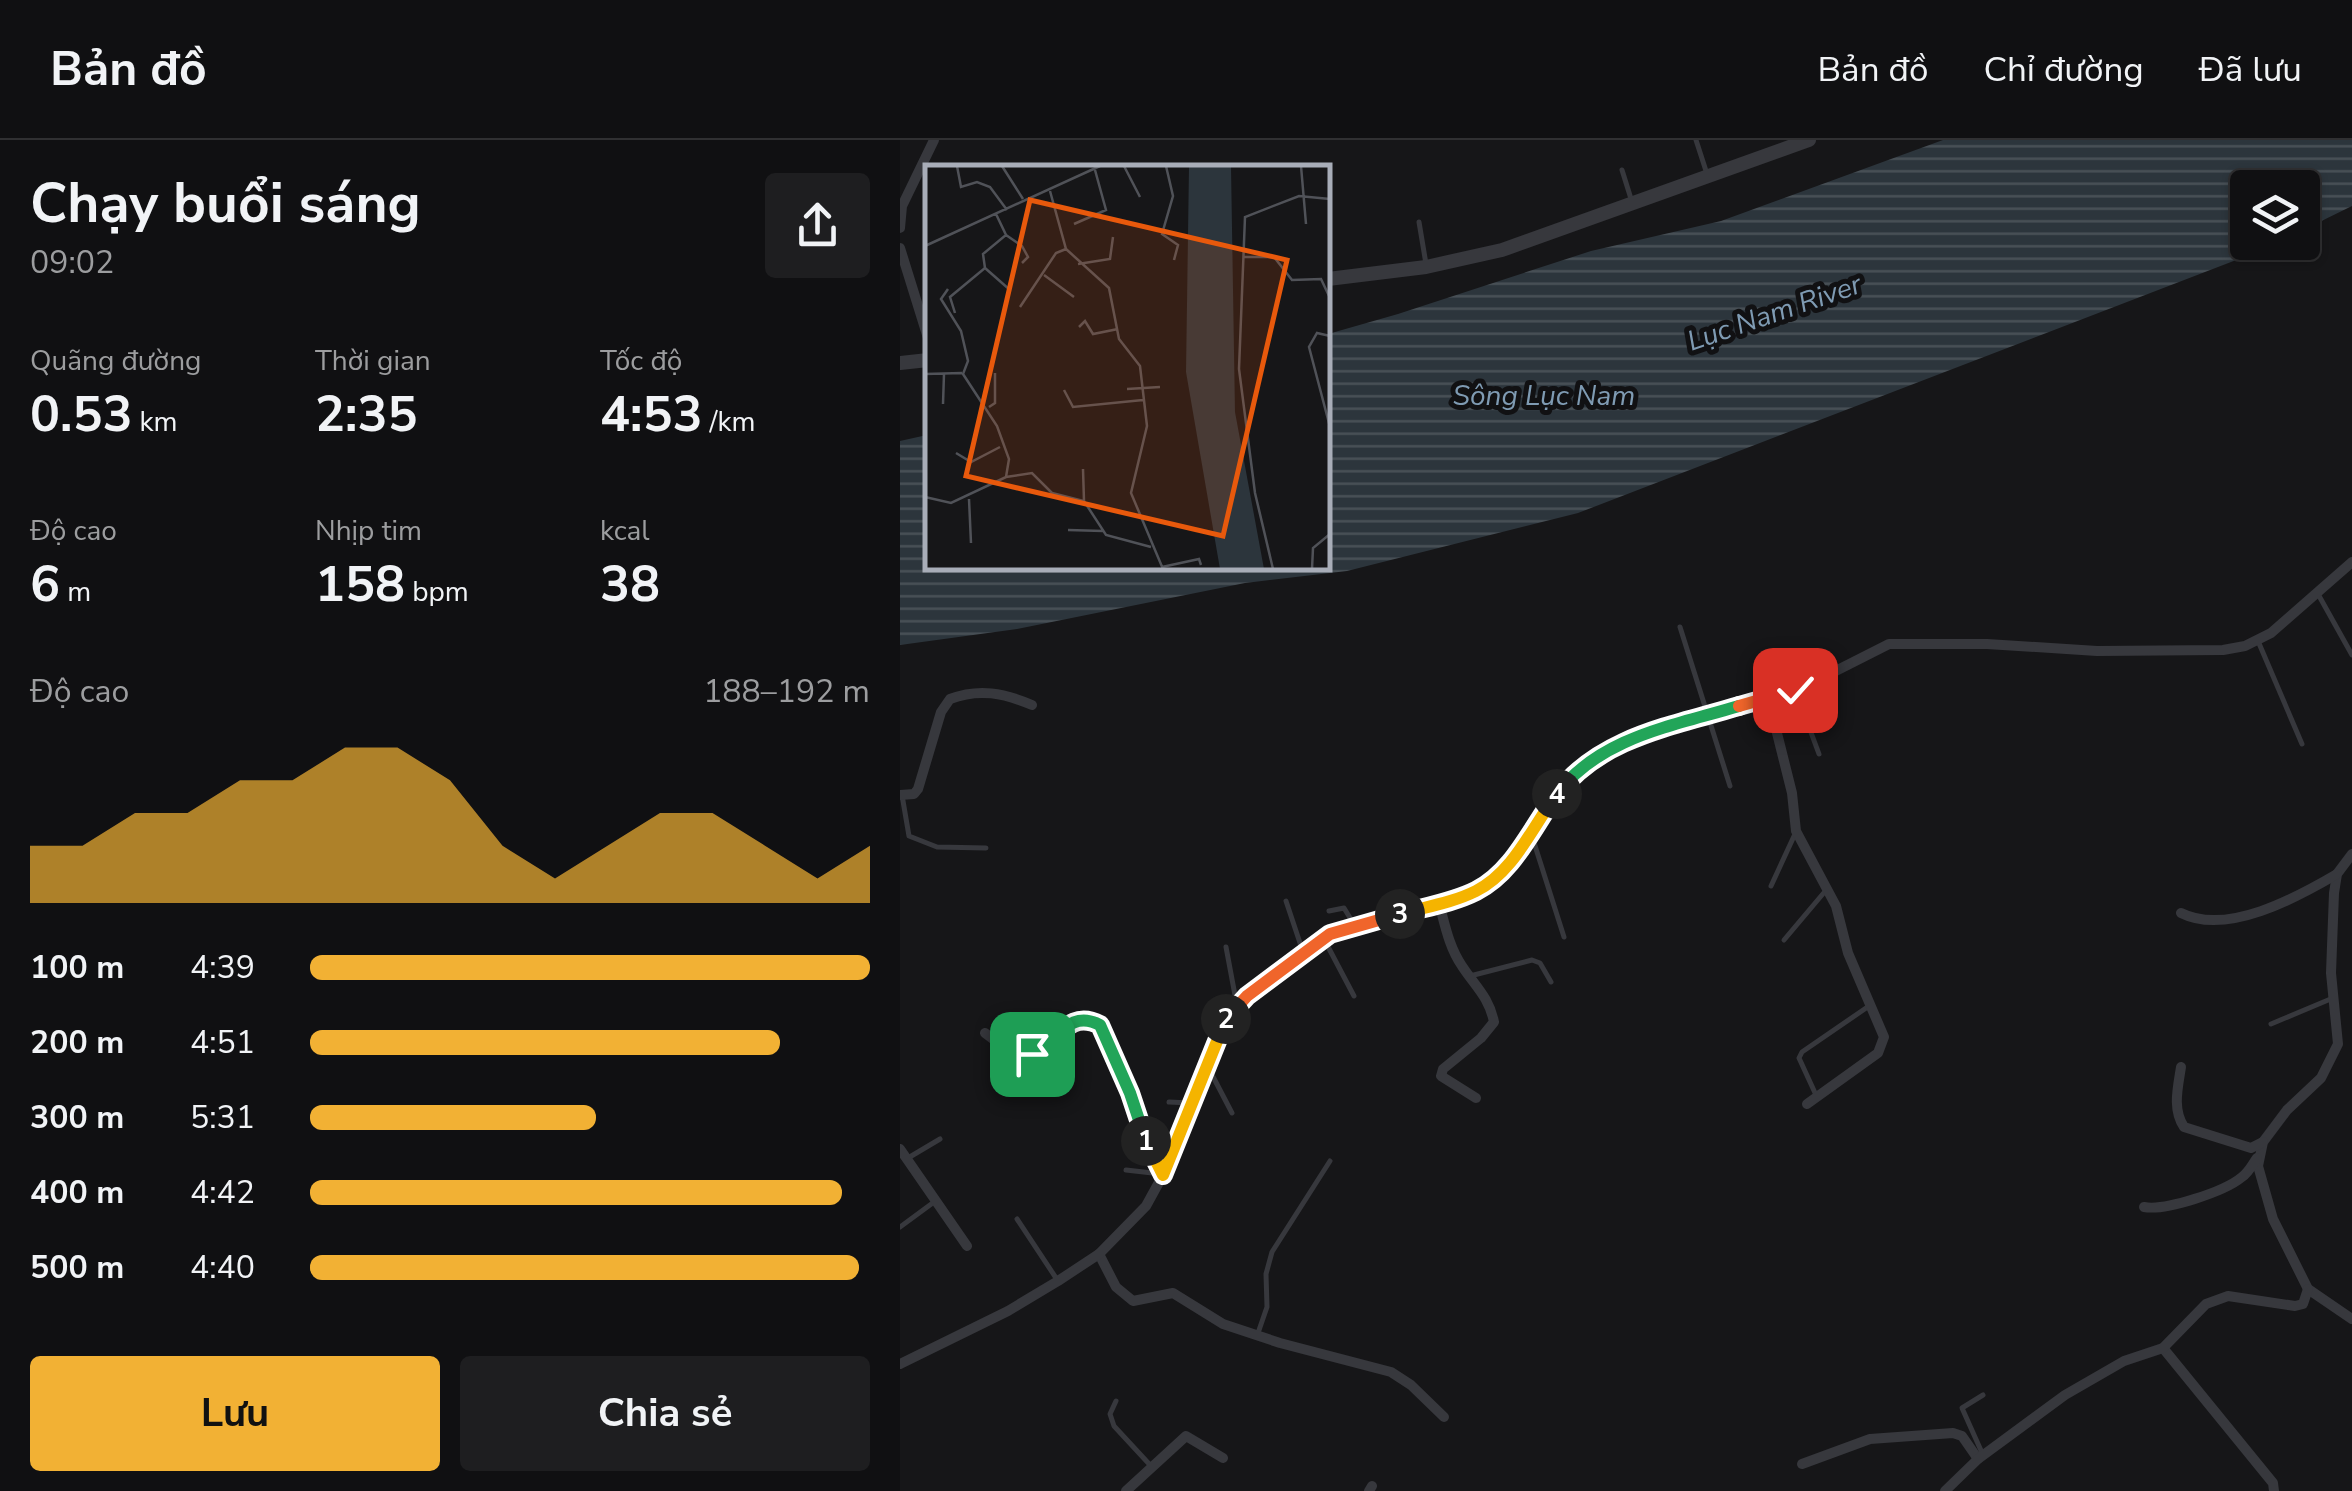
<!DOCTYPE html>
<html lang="vi">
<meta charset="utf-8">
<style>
:root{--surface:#101012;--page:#1e1e20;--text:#f1f3f6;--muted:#9c9d9f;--line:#303032;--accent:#f2b134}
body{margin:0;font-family:"Nunito Sans",sans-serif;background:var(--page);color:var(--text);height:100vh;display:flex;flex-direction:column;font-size:38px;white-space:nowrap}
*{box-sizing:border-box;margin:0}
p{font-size:32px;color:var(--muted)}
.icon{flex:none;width:55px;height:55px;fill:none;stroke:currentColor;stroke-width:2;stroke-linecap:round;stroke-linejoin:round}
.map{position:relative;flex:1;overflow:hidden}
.sheet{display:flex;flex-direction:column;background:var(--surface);width:900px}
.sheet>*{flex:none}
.controls{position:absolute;left:1330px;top:30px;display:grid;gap:20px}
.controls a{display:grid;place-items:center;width:90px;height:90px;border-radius:10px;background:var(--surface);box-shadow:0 2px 8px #0004,0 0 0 2px var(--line);font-size:50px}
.pin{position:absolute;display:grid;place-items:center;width:85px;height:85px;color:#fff;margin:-42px;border-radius:20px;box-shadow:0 5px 15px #0006}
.km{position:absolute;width:50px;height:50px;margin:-25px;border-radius:50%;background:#222;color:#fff;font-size:28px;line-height:50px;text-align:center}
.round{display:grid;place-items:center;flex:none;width:105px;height:105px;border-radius:10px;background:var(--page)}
.headline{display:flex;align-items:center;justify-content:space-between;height:170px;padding:0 30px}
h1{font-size:55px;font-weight:700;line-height:75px}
.figures{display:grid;grid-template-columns:repeat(3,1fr);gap:15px;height:170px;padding:10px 30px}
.figures div{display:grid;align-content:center}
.figures b{font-size:50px;font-weight:700}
.figures small{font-size:28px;font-weight:400}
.figures p{font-size:28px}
.chart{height:280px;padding:20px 30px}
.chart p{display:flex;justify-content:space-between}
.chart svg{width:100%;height:180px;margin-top:10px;fill:var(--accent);opacity:.7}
.button{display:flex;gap:20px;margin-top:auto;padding:20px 30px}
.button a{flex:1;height:115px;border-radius:10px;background:var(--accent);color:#111;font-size:40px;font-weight:700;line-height:115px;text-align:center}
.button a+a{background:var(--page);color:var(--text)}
ul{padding:0 30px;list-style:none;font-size:32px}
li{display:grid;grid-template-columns:160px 120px 1fr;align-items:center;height:75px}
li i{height:25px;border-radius:12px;background:var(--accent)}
header{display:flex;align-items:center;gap:60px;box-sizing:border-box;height:140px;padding:0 50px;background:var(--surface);border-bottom:2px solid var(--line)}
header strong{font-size:48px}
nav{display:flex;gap:55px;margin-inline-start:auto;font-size:35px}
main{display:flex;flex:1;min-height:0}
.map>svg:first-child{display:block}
.water{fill:url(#water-rules)}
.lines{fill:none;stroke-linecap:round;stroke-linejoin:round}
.service{stroke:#37383d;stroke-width:5}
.minor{stroke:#37383d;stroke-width:10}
.tertiary{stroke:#37383d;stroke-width:14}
.split-1-casing{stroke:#fff;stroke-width:20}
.split-2-casing{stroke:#fff;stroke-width:20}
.split-3-casing{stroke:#fff;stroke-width:20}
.split-4-casing{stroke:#fff;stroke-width:20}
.split-5-casing{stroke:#fff;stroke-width:20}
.split-6-casing{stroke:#fff;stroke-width:20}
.split-1{stroke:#22a559;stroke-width:12}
.split-2{stroke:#f5b400;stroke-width:12}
.split-3{stroke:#f0652b;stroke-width:12}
.split-4{stroke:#f5b400;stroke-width:12}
.split-5{stroke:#22a559;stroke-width:12}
.split-6{stroke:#f0652b;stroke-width:12}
.labels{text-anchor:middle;stroke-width:10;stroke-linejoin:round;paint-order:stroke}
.water-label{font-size:28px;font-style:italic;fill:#7f9bb3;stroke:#111113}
.inset-road{fill:none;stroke:#505258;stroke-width:2.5}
.view{fill:#e8590c;fill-opacity:0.15;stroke:#e8590c;stroke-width:5}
.inset-edge{fill:none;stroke:#a8adb8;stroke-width:5}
</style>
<header>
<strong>Bản đồ</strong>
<nav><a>Bản đồ</a><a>Chỉ đường</a><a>Đã lưu</a></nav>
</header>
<main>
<section class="sheet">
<div class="headline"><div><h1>Chạy buổi sáng</h1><p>09:02</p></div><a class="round"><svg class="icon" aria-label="share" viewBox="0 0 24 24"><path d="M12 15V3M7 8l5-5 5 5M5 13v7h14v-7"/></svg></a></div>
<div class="figures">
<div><p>Quãng đường</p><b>0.53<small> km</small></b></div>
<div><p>Thời gian</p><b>2:35</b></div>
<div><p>Tốc độ</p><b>4:53<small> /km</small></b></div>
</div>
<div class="figures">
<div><p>Độ cao</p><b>6<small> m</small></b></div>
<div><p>Nhịp tim</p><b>158<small> bpm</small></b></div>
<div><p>kcal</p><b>38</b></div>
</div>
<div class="chart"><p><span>Độ cao</span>188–192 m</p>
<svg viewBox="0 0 160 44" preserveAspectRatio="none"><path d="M0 44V30L10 30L20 22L30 22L40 14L50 14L60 6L70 6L80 14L90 30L100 38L110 30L120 22L130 22L140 30L150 38L160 30V44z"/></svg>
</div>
<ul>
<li><b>100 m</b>4:39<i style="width:100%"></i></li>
<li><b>200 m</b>4:51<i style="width:84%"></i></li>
<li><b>300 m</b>5:31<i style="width:51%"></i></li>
<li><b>400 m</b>4:42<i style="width:95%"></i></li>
<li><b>500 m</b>4:40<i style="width:98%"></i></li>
</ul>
<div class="button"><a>Lưu</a><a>Chia sẻ</a></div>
</section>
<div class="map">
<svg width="1452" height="1351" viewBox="0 0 1452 1351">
<defs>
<pattern id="water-rules" width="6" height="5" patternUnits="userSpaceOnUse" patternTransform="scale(2.5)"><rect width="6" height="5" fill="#2c353c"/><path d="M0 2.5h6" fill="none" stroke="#485056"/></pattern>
</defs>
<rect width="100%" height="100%" fill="#161618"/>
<path class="water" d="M1043,0H1452V66L1403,90L1402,48H1348V102L1376,103L1344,117L678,373L447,431L345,443L117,489L0,505V301L27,295L28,428H428V194L498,174L691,111L821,81Z"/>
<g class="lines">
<g class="service">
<path d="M796,0L807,34"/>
<path d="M722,30L732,62"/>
<path d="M519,82L526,124"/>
<path d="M1418,454L1452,515"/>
<path d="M780,487L830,646"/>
<path d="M1358,501L1402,604"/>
<path d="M896,552L919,614"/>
<path d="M2,655L9,696L37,707L86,708"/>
<path d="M630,690L664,797"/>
<path d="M871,746L895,694"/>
<path d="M386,761L403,812"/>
<path d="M429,771L444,768L455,786"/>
<path d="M884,800L927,749"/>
<path d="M425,801L454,856"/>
<path d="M326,807L337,866"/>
<path d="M570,836L632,820L640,823L651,842"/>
<path d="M1371,884L1433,858"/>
<path d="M308,927L332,973"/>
<path d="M916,955L899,918L902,912L969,866"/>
<path d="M269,962L290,963"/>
<path d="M8,1018L40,999"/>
<path d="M226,1030L261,1034"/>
<path d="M117,1079L158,1141"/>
<path d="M0,1087L34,1062"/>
<path d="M358,1193L367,1167L366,1134L372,1112L430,1021"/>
<path d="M216,1261L210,1274L214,1286L251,1326"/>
<path d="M1083,1315L1062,1268L1083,1255"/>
</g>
<g class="minor">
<path d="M0,88L2,66L34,0"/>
<path d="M0,108L28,198"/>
<path d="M868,557L892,653L896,691L936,766L948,813L984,897L978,913L907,964"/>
<path d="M0,655L14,654L18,649L41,572L50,559C79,548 104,553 132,565"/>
<path d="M1452,714L1437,734L1434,753L1431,833L1438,904L1421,938L1387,970L1363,1002L1358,1026L1373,1079L1408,1149L1452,1179"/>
<path d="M539,763C545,785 549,807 562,826C575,846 589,857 594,882L581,898L543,929L541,936L576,958"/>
<path d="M1281,773C1327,796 1396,758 1437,734"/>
<path d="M85,893L105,908L131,915C157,903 168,868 200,885L230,953L241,990L263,1035"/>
<path d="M1281,927C1278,947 1272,969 1284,987L1351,1008L1363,1002"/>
<path d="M0,1009L67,1106"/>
<path d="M1244,1067C1265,1071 1324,1052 1342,1037C1349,1032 1352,1025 1357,1018"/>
<path d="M199,1114L216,1147L233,1161L273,1153L323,1184L380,1203L491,1232L511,1245L544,1277"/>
<path d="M1263,1208L1373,1343L1374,1351"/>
<path d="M0,1224L108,1171L158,1141L199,1114L246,1066L263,1035L320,890L347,856L430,794L554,761L587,745L612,720L630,690L668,639L700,612L773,585L904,547L989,504H1087L1197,511L1323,510L1345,506L1371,493L1452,422"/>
<path d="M902,1324L970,1299L1053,1293L1062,1296L1078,1319"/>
<path d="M226,1351L286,1296L323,1318"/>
<path d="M469,1351L472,1346"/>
<path d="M1045,1351L1078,1319L1165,1255L1224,1221L1263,1208L1306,1164L1328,1156L1395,1166L1403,1164L1408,1149"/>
</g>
<g class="tertiary">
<path d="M428,139L526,127L602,110L909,0"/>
<path d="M0,223L28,220"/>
</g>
</g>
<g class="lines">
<defs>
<path id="split-1" d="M132,914C157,903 168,868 200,885L230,953L246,1001"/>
<path id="split-2" d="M246,1001L263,1035L326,879"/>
<path id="split-3" d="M326,879L347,856L430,794L500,774"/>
<path id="split-4" d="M500,774C525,767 552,763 576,751C614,732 632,687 657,654"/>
<path id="split-5" d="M657,654C700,597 773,586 839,566"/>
<path id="split-6" d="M839,566L895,550"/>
</defs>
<use href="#split-1" class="split-1-casing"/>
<use href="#split-2" class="split-2-casing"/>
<use href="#split-3" class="split-3-casing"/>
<use href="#split-4" class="split-4-casing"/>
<use href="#split-5" class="split-5-casing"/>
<use href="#split-6" class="split-6-casing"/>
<use href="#split-1" class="split-1"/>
<use href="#split-2" class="split-2"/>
<use href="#split-3" class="split-3"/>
<use href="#split-4" class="split-4"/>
<use href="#split-5" class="split-5"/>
<use href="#split-6" class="split-6"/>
</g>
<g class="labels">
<g class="water-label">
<text transform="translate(874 172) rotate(-19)" y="10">Lục Nam River</text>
<text x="644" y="265">Sông Lục Nam</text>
</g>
</g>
<g transform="translate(25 25)">
<rect width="405" height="405" fill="#161618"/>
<path d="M306,1L310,247L339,404H295L261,207L264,1Z" fill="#2c353c"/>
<path class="inset-road" d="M32,1L36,22L52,17L65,22L82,45M77,1L98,34M199,1L215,32M241,1L248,31L237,69L253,80L249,95M376,1L381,59M125,26L141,84L184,123L194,174L215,201L222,261L206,328L238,404M149,59L181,45L170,5M81,70L97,81L103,92L97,98M0,81L175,1M319,92H349L367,115L396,114L405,133M153,99L185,94L188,72M60,103L85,125M119,110L149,132M23,124L16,134L36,166L43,196L38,209L72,261L84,294L81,312M95,142L131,88L141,84M30,148L25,132L60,103L58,89L81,70L71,49M154,162L160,156L168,169L193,164M405,171L392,168L384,182L405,262M0,209L37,208M202,224L235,222M139,225L148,242L218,235M18,239L19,209M64,242L70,238V208M31,288L46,297L75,282M158,304L159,336M0,332L26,338L81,312L107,308L127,328L159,336L181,370L226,382M44,334L46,378M143,365L178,366M237,402L274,394L276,400M348,404L330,328L314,204L320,52L374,31L405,34M387,404L388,383L405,369"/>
<path class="view" d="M105,35L362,95L298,371L41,311Z"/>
<rect width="405" height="405" class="inset-edge"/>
</g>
</svg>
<div class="controls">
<a><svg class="icon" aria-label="layers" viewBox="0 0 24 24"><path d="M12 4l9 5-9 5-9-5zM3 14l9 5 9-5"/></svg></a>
</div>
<div class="pin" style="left:132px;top:914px;background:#1e9e55"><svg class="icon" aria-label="arrive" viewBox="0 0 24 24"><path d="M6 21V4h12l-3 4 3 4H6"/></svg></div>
<div class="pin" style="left:895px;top:550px;background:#d93025"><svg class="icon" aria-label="check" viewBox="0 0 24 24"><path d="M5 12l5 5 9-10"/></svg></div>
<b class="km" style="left:246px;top:1001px">1</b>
<b class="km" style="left:326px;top:879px">2</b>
<b class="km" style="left:500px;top:774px">3</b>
<b class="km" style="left:657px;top:654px">4</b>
</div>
</main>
